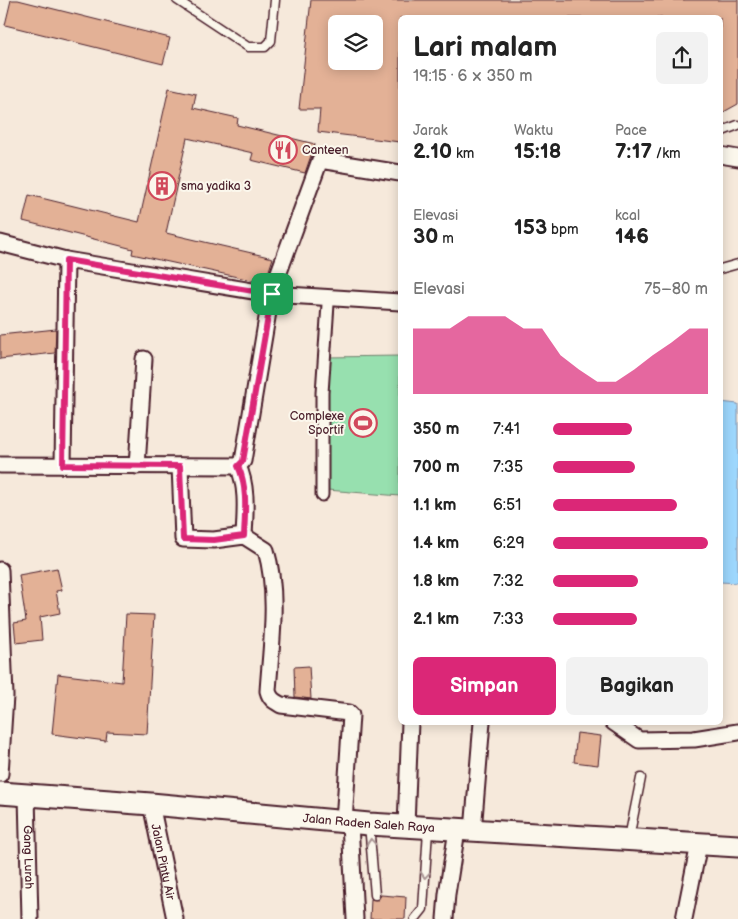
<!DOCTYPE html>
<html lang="id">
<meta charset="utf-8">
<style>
:root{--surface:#fff;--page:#f2f2f2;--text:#222;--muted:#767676;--accent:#db2777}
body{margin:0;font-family:"Balsamiq Sans",sans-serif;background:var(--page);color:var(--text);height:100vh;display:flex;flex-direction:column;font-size:19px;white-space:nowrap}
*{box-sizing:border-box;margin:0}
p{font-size:16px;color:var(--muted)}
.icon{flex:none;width:28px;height:28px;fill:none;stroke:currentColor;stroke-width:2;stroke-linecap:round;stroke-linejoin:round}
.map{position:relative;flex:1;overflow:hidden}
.sheet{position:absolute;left:398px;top:15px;width:325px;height:710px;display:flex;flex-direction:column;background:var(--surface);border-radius:8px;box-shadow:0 2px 12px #0003}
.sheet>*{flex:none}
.controls{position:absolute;left:328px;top:15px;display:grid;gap:10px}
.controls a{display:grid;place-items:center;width:55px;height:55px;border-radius:8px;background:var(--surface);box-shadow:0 2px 12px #0003;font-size:25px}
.pin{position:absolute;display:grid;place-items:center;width:42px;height:42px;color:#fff;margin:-21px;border-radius:10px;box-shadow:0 2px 8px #0006}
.round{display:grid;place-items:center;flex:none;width:52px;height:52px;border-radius:8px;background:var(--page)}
.head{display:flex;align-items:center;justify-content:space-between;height:85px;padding:0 15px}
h1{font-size:28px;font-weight:700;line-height:38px}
.metrics{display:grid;grid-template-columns:repeat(3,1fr);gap:8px;height:85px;padding:5px 15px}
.metrics div{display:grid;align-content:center}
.metrics b{font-size:21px;font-weight:700}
.metrics small{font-size:14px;font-weight:400}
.metrics p{font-size:14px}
.chart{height:140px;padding:10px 15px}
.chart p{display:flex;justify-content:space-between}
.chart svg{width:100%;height:90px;margin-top:5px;fill:var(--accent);opacity:.7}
.action{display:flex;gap:10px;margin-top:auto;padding:10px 15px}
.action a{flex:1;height:58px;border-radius:8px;background:var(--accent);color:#fff;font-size:20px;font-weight:700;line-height:58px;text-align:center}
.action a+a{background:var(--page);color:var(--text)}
ul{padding:0 15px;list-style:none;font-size:16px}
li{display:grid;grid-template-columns:80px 60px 1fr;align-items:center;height:38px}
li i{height:12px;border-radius:6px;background:var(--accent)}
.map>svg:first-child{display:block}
.green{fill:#97e0af;stroke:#70806d}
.water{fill:#9dd7fd;stroke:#7c8da9}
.building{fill:#e3b196;stroke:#4a1f2b;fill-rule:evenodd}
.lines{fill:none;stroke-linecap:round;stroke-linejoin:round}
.service-casing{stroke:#4a1f2b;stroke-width:11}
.pedestrian-casing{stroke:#4a1f2b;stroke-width:15}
.minor-casing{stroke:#4a1f2b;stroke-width:19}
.secondary-casing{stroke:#4a1f2b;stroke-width:25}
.service{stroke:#fbf7ec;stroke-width:8}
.pedestrian{stroke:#fbf7ec;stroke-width:11}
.minor{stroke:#fbf7ec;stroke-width:15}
.secondary{stroke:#fbf7ec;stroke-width:21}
.oneway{stroke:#ab9695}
.route-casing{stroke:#fff;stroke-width:10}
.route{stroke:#db2777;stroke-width:6}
.labels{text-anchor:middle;stroke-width:4;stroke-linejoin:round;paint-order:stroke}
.poi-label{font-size:12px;fill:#4a1f2b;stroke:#fbf7ec;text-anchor:start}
.street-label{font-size:12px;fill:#4a1f2b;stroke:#fbf7ec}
</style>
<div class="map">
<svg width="738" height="919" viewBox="0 0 738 919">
<rect width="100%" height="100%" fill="#f6e9db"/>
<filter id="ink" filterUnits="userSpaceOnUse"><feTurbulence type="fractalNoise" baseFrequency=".02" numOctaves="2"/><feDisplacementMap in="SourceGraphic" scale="10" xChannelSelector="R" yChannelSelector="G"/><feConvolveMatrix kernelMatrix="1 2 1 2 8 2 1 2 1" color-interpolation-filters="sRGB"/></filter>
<g filter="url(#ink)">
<path class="green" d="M400,356V496L327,490L326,357Z"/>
<path class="water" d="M720,402L738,404V583L720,582Z"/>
<g class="building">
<path d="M11,0H18L170,38L163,64L5,25Z"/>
<path d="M311,0H738V104L720,114V18H400V142L318,132L320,109H299ZM336,24H374V61H336Z"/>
<path d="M169,88L196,94L193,108L238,118L237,125L315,144L305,173L251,160L253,153L187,138L166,233L273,258L265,283L132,254L133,249L23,221L29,195L139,222Z"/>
<path d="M56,329L55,353L0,359V335Z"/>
<path d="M57,568L62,590L56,591L60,613L40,617L42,640L16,643L14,623L26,621L19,575Z"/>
<path d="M126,614L154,615L147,734L107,732L106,741L52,734L58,674L122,682Z"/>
<path d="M309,666L311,699L295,697L294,667Z"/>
<path d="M577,733L601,736L598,765L574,762Z"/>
<path d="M381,895L406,897L405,919H370L371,899L378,900Z"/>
</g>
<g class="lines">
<defs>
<g id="service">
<path d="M177,0L248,47H265L271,41L275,0"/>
<path d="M720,132L738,125"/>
<path d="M720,269L738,264"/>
<path d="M369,824L375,895"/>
<path d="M629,838L641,778"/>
<path d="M415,919L423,909L428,830"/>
</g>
<path id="pedestrian" d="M322,495V393L328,304"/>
<g id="minor">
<path d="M720,155L738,158"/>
<path d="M0,243L66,260L271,294L400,302"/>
<path d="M0,465L238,466L243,461L271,294L320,160L400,173"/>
<path d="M63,465L66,260"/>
<path d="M137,466L144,359"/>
<path d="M180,466L183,539L214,540L244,536"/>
<path d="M238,466C248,487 245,514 244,536L266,550C279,595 271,645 268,691C270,699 274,701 281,705L349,713L351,715L344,822"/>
<path d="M0,570L5,696L0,774"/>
<path d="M613,722L639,740L694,739L738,732"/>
<path id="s1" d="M27,795L30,919"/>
<path id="s2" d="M151,804L175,919"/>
<path d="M350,823L355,919"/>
<path d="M406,826L410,722"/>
<path d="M473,831L482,722"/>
<path d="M445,919L447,894L457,830"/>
<path d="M684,919L699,844"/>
</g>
<g id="secondary">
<path id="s3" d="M0,793L151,804L369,824L738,846"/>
</g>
</defs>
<use href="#service" class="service-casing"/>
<use href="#pedestrian" class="pedestrian-casing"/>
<use href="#minor" class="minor-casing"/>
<use href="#secondary" class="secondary-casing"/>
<use href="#service" class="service"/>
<use href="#pedestrian" class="pedestrian"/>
<use href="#minor" class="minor"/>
<use href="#secondary" class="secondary"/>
</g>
<defs><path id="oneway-chevron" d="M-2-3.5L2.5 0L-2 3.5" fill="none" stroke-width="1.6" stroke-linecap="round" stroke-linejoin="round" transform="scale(1.25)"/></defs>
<g class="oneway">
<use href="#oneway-chevron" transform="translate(371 842) rotate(-95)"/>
<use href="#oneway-chevron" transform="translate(425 875) rotate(94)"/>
</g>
</g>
<g class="lines" filter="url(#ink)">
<defs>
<path id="route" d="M66,260L272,294L243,461L238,466C248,487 245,514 244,536L214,540L183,539L180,466L63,465Z"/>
</defs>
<use href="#route" class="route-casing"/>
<use href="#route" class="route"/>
</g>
<defs>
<symbol id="restaurant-ring" viewBox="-11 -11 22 22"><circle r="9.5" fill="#fbf7ec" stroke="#d1495b" stroke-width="1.5"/><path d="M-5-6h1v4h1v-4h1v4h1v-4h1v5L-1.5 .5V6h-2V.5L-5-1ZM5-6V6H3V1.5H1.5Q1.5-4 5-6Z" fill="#d1495b"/></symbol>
<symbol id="building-ring" viewBox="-11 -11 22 22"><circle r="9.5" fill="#fbf7ec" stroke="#d1495b" stroke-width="1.5"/><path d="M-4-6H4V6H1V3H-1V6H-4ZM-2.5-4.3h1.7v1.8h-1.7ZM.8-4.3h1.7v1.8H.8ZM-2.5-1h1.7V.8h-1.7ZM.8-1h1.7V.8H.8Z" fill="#d1495b"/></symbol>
<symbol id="stadium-ring" viewBox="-11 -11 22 22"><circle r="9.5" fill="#fbf7ec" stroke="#d1495b" stroke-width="1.5"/><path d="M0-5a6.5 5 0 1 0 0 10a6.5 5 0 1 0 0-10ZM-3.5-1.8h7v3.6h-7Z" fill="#d1495b"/></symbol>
</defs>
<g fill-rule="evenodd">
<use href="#restaurant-ring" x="267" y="134" width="32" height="32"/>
<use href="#building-ring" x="146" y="170" width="32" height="32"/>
<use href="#stadium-ring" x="347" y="407" width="32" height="32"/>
</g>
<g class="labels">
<g class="poi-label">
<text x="302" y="154">Canteen</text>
<text x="181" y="190">sma yadika 3</text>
<text x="344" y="420" text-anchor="end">Complexe<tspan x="344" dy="14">Sportif</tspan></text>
</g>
<g class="street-label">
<text dy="4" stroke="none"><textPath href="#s3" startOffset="370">Jalan Raden Saleh Raya</textPath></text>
<text dy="4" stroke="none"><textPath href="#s1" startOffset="62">Gang Lurah</textPath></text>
<text dy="4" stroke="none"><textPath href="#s2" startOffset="59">Jalan Pintu Air</textPath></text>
</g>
</g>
</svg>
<div class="controls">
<a><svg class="icon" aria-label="layers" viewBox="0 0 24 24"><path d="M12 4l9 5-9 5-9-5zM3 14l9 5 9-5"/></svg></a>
</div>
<div class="pin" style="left:272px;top:294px;background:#1e9e55"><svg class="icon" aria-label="arrive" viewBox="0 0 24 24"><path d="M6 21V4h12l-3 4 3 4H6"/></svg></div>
<section class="sheet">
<div class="head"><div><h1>Lari malam</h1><p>19:15 · 6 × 350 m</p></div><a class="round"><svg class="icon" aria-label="share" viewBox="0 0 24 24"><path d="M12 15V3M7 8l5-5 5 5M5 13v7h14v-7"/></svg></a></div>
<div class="metrics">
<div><p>Jarak</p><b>2.10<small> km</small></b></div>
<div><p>Waktu</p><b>15:18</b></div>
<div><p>Pace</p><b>7:17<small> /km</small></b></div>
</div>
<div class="metrics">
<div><p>Elevasi</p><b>30<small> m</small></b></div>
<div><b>153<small> bpm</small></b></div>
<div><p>kcal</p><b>146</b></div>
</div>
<div class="chart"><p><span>Elevasi</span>75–80 m</p>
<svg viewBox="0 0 160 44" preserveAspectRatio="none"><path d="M0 44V12L10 12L20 12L30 6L40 6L50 6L60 12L70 12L80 25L90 32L100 38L110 38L120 32L130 25L140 19L150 12L160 12V44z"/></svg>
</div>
<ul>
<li><b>350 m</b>7:41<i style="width:51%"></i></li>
<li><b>700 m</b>7:35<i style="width:53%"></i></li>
<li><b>1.1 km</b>6:51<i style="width:80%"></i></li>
<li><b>1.4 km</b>6:29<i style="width:100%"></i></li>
<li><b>1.8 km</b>7:32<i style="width:55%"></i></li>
<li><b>2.1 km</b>7:33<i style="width:54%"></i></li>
</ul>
<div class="action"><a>Simpan</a><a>Bagikan</a></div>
</section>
</div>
